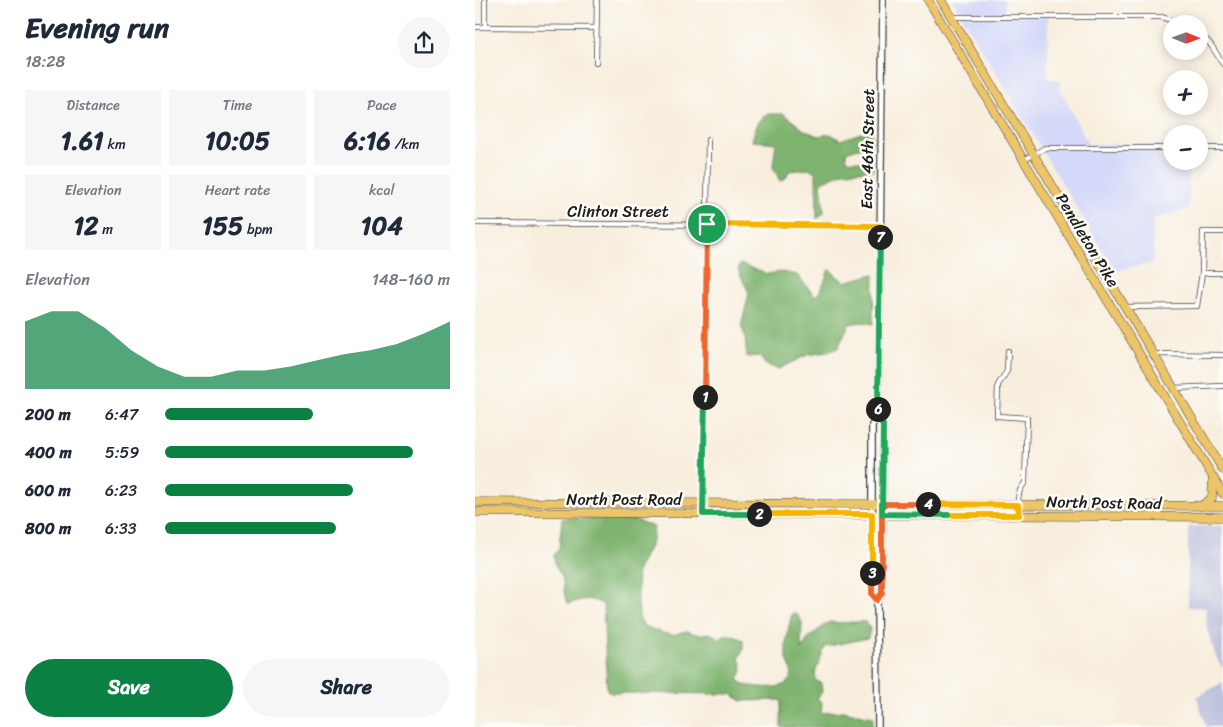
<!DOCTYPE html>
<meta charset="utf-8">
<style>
:root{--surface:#fff;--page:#f6f6f7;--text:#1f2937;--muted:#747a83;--accent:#0b8043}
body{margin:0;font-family:Sriracha,sans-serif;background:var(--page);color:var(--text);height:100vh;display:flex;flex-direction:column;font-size:19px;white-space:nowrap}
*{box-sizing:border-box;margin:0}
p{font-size:16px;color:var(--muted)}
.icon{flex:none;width:28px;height:28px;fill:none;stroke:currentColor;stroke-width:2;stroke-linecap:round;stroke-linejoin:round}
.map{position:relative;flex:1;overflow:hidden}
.drawer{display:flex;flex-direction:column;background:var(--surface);width:475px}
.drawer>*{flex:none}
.needle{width:32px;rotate:91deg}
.buttons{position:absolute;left:688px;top:15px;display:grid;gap:10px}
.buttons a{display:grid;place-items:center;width:45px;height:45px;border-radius:50%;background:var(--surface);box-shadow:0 2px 12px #0003;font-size:25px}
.pin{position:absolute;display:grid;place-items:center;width:42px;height:42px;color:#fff;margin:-21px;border:2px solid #fff;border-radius:50%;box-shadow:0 1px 5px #0007}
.km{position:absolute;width:25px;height:25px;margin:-12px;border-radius:50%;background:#222;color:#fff;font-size:14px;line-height:25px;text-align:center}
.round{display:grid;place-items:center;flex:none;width:52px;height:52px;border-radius:26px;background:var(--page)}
.overview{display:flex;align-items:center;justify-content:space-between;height:85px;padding:0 25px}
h1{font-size:28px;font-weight:700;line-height:38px}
.metrics{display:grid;grid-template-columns:repeat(3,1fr);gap:8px;height:85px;padding:5px 25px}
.metrics div{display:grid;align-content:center;border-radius:0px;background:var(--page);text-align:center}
.metrics b{font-size:25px;font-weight:700}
.metrics small{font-size:14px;font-weight:400}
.metrics p{font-size:14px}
.chart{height:140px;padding:10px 25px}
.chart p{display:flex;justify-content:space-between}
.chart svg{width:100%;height:90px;margin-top:5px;fill:var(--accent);opacity:.7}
.action{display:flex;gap:10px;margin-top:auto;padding:10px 25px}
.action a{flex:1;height:58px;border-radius:30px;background:var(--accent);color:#fff;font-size:20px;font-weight:700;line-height:58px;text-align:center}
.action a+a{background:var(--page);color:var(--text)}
ul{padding:0 25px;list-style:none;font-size:16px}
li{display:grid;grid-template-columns:80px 60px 1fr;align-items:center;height:38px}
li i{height:12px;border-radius:6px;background:var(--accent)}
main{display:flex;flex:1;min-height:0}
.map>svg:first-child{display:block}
.built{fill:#d4d8f9}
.industrial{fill:#bdc3de}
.forest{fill:#7fb470;stroke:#4e6846}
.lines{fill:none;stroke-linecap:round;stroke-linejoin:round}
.minor-casing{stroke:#3d3c39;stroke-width:6}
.tertiary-casing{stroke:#3d3c39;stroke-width:8}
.primary-casing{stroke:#3d3c39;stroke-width:9}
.minor{stroke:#fff;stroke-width:4.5}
.tertiary{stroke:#fff;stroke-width:5.5}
.primary{stroke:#edc569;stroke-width:8}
.split-1-casing{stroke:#fff;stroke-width:10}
.split-2-casing{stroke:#fff;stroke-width:10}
.split-3-casing{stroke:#fff;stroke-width:10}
.split-4-casing{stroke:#fff;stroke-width:10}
.split-5-casing{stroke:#fff;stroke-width:10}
.split-6-casing{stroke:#fff;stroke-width:10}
.split-7-casing{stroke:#fff;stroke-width:10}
.split-8-casing{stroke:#fff;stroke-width:10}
.split-1{stroke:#f0652b;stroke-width:6}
.split-2{stroke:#22a559;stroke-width:6}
.split-3{stroke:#f5b400;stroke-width:6}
.split-4{stroke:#f0652b;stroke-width:6}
.split-5{stroke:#f5b400;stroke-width:6}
.split-6{stroke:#22a559;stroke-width:6}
.split-7{stroke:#22a559;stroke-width:6}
.split-8{stroke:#f5b400;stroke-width:6}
.labels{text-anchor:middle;stroke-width:5;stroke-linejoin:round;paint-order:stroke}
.street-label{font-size:16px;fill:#1c1c1c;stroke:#fdfcf7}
</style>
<main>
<section class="drawer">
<div class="overview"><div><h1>Evening run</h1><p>18:28</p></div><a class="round"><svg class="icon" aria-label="share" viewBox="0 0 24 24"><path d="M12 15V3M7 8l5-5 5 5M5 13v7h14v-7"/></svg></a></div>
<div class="metrics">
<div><p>Distance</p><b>1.61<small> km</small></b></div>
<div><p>Time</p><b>10:05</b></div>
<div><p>Pace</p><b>6:16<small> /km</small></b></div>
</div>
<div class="metrics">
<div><p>Elevation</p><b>12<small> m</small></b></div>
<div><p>Heart rate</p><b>155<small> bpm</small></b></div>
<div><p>kcal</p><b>104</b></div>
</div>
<div class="chart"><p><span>Elevation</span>148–160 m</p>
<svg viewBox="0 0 160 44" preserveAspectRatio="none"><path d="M0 44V11L10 6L20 6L30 14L40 25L50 33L60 38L70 38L80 35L90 35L100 33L110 30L120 27L130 25L140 22L150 17L160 11V44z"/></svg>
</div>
<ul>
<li><b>200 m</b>6:47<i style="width:52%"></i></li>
<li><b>400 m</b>5:59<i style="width:87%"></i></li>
<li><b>600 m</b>6:23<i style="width:66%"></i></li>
<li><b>800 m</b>6:33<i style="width:60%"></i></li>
</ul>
<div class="action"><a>Save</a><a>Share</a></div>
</section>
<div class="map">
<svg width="748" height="727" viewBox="0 0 748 727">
<rect width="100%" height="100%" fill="#fdfcf7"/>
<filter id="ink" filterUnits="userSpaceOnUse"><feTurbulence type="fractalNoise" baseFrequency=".02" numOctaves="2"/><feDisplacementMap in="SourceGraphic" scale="10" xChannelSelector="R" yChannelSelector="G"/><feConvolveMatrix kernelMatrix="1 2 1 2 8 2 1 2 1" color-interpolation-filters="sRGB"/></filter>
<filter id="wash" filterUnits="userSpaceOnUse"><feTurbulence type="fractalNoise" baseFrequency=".0096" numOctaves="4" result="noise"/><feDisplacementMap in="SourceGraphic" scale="20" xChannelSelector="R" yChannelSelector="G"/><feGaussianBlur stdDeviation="1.12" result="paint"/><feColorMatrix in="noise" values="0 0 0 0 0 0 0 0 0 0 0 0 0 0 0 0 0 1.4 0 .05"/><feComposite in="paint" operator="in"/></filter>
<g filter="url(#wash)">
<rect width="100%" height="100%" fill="#f8eede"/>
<path class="built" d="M477,0H530V13L573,14V79L584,80L585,89L613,144L696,145V161H714V209L678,219V263L640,271Z"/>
<g class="industrial">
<path d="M713,526H748V669L741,657L732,626L731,608L713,607Z"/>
<path d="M748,682V727H731L722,697Z"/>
</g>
<g class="forest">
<path d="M293,114H309L329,130L343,136L356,134L365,140L386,133H395L399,138L395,148H383L371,152L372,160L397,163L398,170L369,172L346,182L349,213L342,219L341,172L334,169L314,171L311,178L305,181L298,167L301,143L277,141C280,129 282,120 293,114Z"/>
<path d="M265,264L292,274L307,272L322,275L340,296L346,291L354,269L369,282L399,274L398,324L387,322L374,324L363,348L353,352L332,355L303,369L291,365L284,356L272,357C270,346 272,336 266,327L274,293L263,270Z"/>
<path d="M95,518L161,520L179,527L177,542L162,572L164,617L169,626L188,633L198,635L211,631L224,635L233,633L239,635L245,640L249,635H257L268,640V650L264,658C268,666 268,671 263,679L268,685C281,686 314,694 316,674C317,667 310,659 311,651C311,639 314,625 317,613L322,614L327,622L326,650L334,637L354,622C367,624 378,621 391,622L395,629L393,638L350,647L340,673L341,681L346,683L347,692L342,699L347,702L346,713L368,711L398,717V727H306V700L267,701L256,694L136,693L132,690L128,604C114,597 107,599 93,604C88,596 90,590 88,581C86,570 80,573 79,555L84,549L87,519Z"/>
</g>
</g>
<g filter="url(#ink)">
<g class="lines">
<defs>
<g id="minor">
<path d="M10,0V27"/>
<path d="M476,17H686L710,24"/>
<path d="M0,27L121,28"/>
<path d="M724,32L736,45L748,64"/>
<path d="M121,62L122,0"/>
<path d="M724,148H748"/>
<path d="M549,160L570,148H696"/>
<path d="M0,223L405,226"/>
<path d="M727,273H748"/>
<path d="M650,307L722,306L727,273L728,232H748"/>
<path d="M533,351L532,371L523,385L522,416L552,418L550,483C541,492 543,503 544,515"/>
<path d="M678,354L748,355"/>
<path d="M698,388L748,386"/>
<path d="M228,514L233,140"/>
</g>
<g id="tertiary">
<path d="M402,600L397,594V425L403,418"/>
<path d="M403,727L402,600L407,593L408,425L403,418L408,0"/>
</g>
<g id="primary">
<path d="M453,0L748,494"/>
<path d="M466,0L748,470"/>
<path d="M0,502L748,506"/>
<path d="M726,506L737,498L738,478"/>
<path d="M0,512L748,517"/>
</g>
</defs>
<use href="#minor" class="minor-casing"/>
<use href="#tertiary" class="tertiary-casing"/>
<use href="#primary" class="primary-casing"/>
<use href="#minor" class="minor"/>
<use href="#tertiary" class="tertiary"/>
<use href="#primary" class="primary"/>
</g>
</g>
<g class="lines" filter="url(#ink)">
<defs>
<path id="split-1" d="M230,397L232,224"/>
<path id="split-2" d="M230,397L228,514H284"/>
<path id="split-3" d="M284,514H397V573"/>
<path id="split-4" d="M397,573V594L402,600L407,593V504H453"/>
<path id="split-5" d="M453,504L543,505L544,515H473"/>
<path id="split-6" d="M403,409V418L408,425L407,514L473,515"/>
<path id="split-7" d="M403,409L405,237"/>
<path id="split-8" d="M232,224L405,226V237"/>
</defs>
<use href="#split-1" class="split-1-casing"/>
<use href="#split-2" class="split-2-casing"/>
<use href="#split-3" class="split-3-casing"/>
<use href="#split-4" class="split-4-casing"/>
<use href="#split-5" class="split-5-casing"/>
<use href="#split-6" class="split-6-casing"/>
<use href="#split-7" class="split-7-casing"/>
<use href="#split-8" class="split-8-casing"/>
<use href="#split-1" class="split-1"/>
<use href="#split-2" class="split-2"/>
<use href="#split-3" class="split-3"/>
<use href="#split-4" class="split-4"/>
<use href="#split-5" class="split-5"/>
<use href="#split-6" class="split-6"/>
<use href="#split-7" class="split-7"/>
<use href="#split-8" class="split-8"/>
</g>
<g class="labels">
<g class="street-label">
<text transform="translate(392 149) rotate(-89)" y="6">East 46th Street</text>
<text x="143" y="217">Clinton Street</text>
<text transform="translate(613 240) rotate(59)" y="6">Pendleton Pike</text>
<text x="149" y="505">North Post Road</text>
<text transform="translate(629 502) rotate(1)" y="6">North Post Road</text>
</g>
</g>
</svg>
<div class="buttons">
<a><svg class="needle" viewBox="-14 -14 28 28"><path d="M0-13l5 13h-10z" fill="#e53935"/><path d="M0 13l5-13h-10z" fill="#747a83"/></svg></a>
<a>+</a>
<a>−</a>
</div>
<div class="pin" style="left:232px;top:224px;background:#1e9e55"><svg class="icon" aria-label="arrive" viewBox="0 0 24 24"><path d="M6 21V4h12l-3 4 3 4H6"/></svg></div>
<b class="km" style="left:230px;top:397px">1</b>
<b class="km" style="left:284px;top:514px">2</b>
<b class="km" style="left:397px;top:573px">3</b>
<b class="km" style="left:453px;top:504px">4</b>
<b class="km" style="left:403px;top:409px">6</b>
<b class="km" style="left:405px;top:237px">7</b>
</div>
</main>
